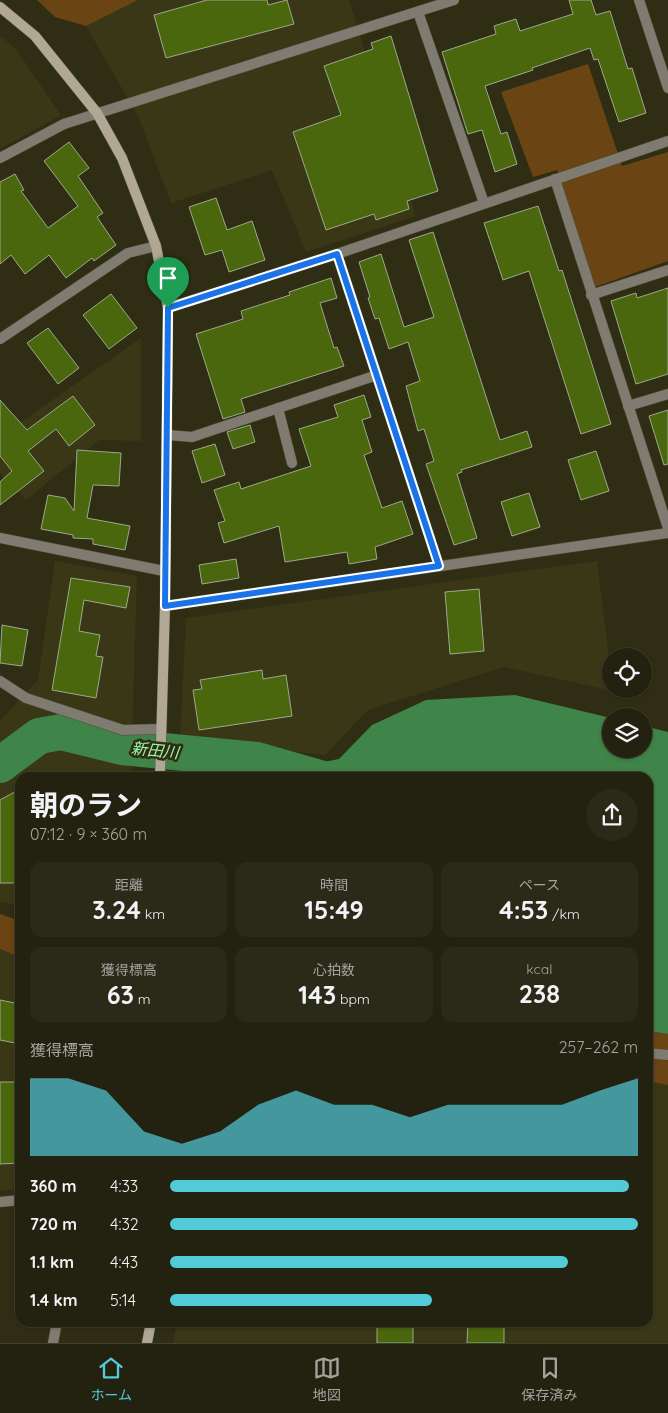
<!DOCTYPE html>
<html lang="ja">
<meta charset="utf-8">
<style>
:root{--surface:#232210;--page:#2b2a19;--text:#f1f3f6;--muted:#a3a49f;--line:#403f30;--accent:#52cbd9}
body{margin:0;font-family:Quicksand,"Noto Sans JP",sans-serif;background:var(--page);color:var(--text);height:100vh;display:flex;flex-direction:column;font-size:19px;white-space:nowrap}
*{box-sizing:border-box;margin:0}
p{font-size:16px;color:var(--muted)}
.icon{flex:none;width:28px;height:28px;fill:none;stroke:currentColor;stroke-width:2;stroke-linecap:round;stroke-linejoin:round}
.map{position:relative;flex:1;overflow:hidden}
.panel{position:absolute;left:15px;top:772px;width:638px;height:555px;display:flex;flex-direction:column;background:var(--surface);border-radius:15px;box-shadow:0 1px 4px #0004,0 0 0 1px var(--line)}
.panel>*{flex:none}
.fabs{position:absolute;left:602px;top:648px;display:grid;gap:10px}
.fabs a{display:grid;place-items:center;width:50px;height:50px;border-radius:50%;background:var(--surface);box-shadow:0 1px 4px #0004,0 0 0 1px var(--line);font-size:25px}
.pin{position:absolute;display:grid;place-items:center;width:42px;height:42px;color:#fff;margin:-51px -21px;border-radius:50% 50% 50% 0;rotate:-45deg;box-shadow:0 0 5px #0007}
.pin .icon{rotate:45deg}
.round{display:grid;place-items:center;flex:none;width:52px;height:52px;border-radius:26px;background:var(--page)}
.summary{display:flex;align-items:center;justify-content:space-between;height:85px;padding:0 15px}
h1{font-size:28px;font-weight:700;line-height:38px}
.metrics{display:grid;grid-template-columns:repeat(3,1fr);gap:8px;height:85px;padding:5px 15px}
.metrics div{display:grid;align-content:center;border-radius:12px;background:var(--page);text-align:center}
.metrics b{font-size:25px;font-weight:700}
.metrics small{font-size:14px;font-weight:400}
.metrics p{font-size:14px}
.chart{height:140px;padding:10px 15px}
.chart p{display:flex;justify-content:space-between}
.chart svg{width:100%;height:90px;margin-top:5px;fill:var(--accent);opacity:.7}
ul{padding:0 15px;list-style:none;font-size:16px}
li{display:grid;grid-template-columns:80px 60px 1fr;align-items:center;height:38px}
li i{height:12px;border-radius:6px;background:var(--accent)}
.menu{display:flex;justify-content:space-around;align-items:center;height:70px;border-top:1px solid var(--line);background:var(--surface);font-size:14px;color:var(--muted)}
.menu a{display:grid;justify-items:center;gap:2px}
.menu .selected{color:var(--accent)}
.map>svg:first-child{display:block}
.built{fill:#393716}
.green{fill:#6b4413}
.water{fill:#3f8448}
.lines{fill:none;stroke-linecap:round;stroke-linejoin:round}
.river{stroke:#3f8448;stroke-width:36}
.building{fill:#4a670d;stroke:#9da98e}
.street-casing{stroke:#4d4c35;stroke-width:11}
.secondary-casing{stroke:#4d4c35;stroke-width:11}
.street{stroke:#807b70;stroke-width:10}
.secondary{stroke:#b0a895;stroke-width:10}
.route-casing{stroke:#fff;stroke-width:10}
.route{stroke:#1a73e8;stroke-width:6}
.labels{text-anchor:middle;stroke-width:5;stroke-linejoin:round;paint-order:stroke}
.water-label{font-size:16px;font-style:italic;fill:#99f7a3;stroke:#2f2e15}
</style>
<div class="map">
<svg width="668" height="1343" viewBox="0 0 668 1343">
<rect width="100%" height="100%" fill="#2f2e15"/>
<g class="built">
<path d="M138,0H349L416,216L306,252L272,170L171,203L139,118L86,26Z"/>
<path d="M0,36L15,48L61,115L0,149Z"/>
<path d="M141,338V441L99,440L26,500L0,473V437Z"/>
<path d="M55,561L137,576L131,777L20,778V905L0,902V721L38,680Z"/>
<path d="M597,561L613,691L504,667L368,710L325,755L180,740L186,618Z"/>
<path d="M0,949L20,957V1189L0,1191Z"/>
<path d="M648,1067L668,1070V1343H173L177,1322H648Z"/>
</g>
<g class="green">
<path d="M37,0H138L86,26L55,17Z"/>
<path d="M588,64L622,166L668,152V261L595,287L557,170L533,177L501,92Z"/>
<path d="M0,914L20,921V957L0,949Z"/>
<path d="M648,1031L668,1034V1085L648,1081Z"/>
</g>
<path class="water" d="M515,695L611,718V749H644V726L668,732V1034L648,1031V778L304,777L313,764L339,759L372,725L426,700Z"/>
<g class="lines">
<path class="river" d="M0,765L39,736L61,732L122,747L257,760L320,778"/>
</g>
<g class="building">
<path d="M207,0H267L268,5L287,0L294,24L166,58L154,15Z"/>
<path d="M569,0H591L596,15L610,11L628,69L632,68L646,113L619,122L598,59L594,60L590,48L532,68L533,70L485,86L501,134L507,132L517,164L495,172L482,130L468,134L442,52L496,34L494,26L516,19L520,31L573,14Z"/>
<path d="M391,36L438,191L407,201L409,209L376,220L374,214L326,230L293,132L341,115L324,66L373,49L371,43Z"/>
<path d="M69,142L89,168L78,176L103,213L97,217L116,245L94,261L92,258L66,278L49,255L25,274L11,255L0,264V182L15,174L24,190L21,191L48,228L78,206L44,161Z"/>
<path d="M216,198L227,230L252,221L265,260L229,272L222,250L205,255L189,207Z"/>
<path d="M538,206L559,271L562,270L611,424L581,434L529,271L503,280L484,223Z"/>
<path d="M433,232L500,440L527,431L532,447L461,470L462,472L457,474L477,538L454,545L426,464L434,461L424,429L418,431L406,386L420,381L408,342L389,349L379,318L375,319L368,298L370,297L359,262L381,254L404,327L434,317L409,240Z"/>
<path d="M331,278L337,298L320,303L334,348L337,347L344,366L241,399L245,412L223,419L196,334L243,319L241,311L290,295L289,292Z"/>
<path d="M668,288V374L636,384L611,301L636,293L637,298Z"/>
<path d="M111,294L137,328L109,349L83,315Z"/>
<path d="M48,328L79,368L58,384L27,343Z"/>
<path d="M364,395L371,417L362,420L372,452L364,455L382,508L402,501L413,534L375,547L377,559L349,564L347,552L285,562L279,526L224,543L218,523L225,521L214,490L239,482L241,489L311,466L299,429L338,417L334,405Z"/>
<path d="M73,396L95,425L69,446L56,429L28,451L44,471L0,505V482L12,471L0,456V400L27,430Z"/>
<path d="M668,410V464L664,465L649,416Z"/>
<path d="M250,425L255,442L233,449L227,432Z"/>
<path d="M215,444L225,475L202,483L192,451Z"/>
<path d="M77,450L121,453L119,486L93,485L87,518L130,526L125,550L93,544V539L73,538V535L41,529L48,495L65,498L74,511Z"/>
<path d="M596,451L609,491L581,500L568,460Z"/>
<path d="M529,493L540,527L512,536L501,502Z"/>
<path d="M236,559L239,578L202,584L199,565Z"/>
<path d="M71,578L130,587L126,608L84,600L79,631L100,635L96,656L103,657L96,698L52,690Z"/>
<path d="M479,589L484,651L450,654L445,592Z"/>
<path d="M2,625L28,630L22,666L0,663Z"/>
<path d="M262,670L263,679L286,675L292,716L199,730L193,690L202,689L200,680Z"/>
<path d="M20,789V883H0V800Z"/>
<path d="M0,1000L20,1004V1044L0,1040Z"/>
<path d="M0,1082H20V1163L0,1164Z"/>
<rect x="377" y="1322" width="36" height="21"/>
<path d="M468,1322H504V1343H467Z"/>
</g>
<g class="lines">
<defs>
<g id="street">
<path d="M639,0L668,88"/>
<path d="M418,12L484,203"/>
<path d="M0,158L64,124L454,0"/>
<path d="M555,179L668,528"/>
<path d="M337,254L439,566"/>
<path d="M591,295L668,270"/>
<path d="M168,308L337,254L668,141"/>
<path d="M0,339L128,253L156,246"/>
<path d="M628,406L668,394"/>
<path d="M278,408L292,463"/>
<path d="M168,435L192,437L377,375"/>
<path d="M0,538L164,571"/>
<path d="M165,606L668,533"/>
<path d="M0,681L26,698L123,730L161,729"/>
<path d="M648,1053L668,1055"/>
<path d="M0,1202L20,1200"/>
<path d="M53,1343L57,1322"/>
</g>
<g id="secondary">
<path d="M0,7L35,36L97,113L122,158L156,246L168,308L165,606L160,778"/>
<path d="M147,1343L151,1322"/>
</g>
</defs>
<use href="#street" class="street-casing"/>
<use href="#secondary" class="secondary-casing"/>
<use href="#street" class="street"/>
<use href="#secondary" class="secondary"/>
</g>
<g class="lines">
<defs>
<path id="route" d="M337,254L439,566L165,606L168,308Z"/>
</defs>
<use href="#route" class="route-casing"/>
<use href="#route" class="route"/>
</g>
<g class="labels">
<g class="water-label">
<text transform="translate(155 750) rotate(6)" y="6">新田川</text>
</g>
</g>
</svg>
<div class="fabs">
<a><svg class="icon" aria-label="locate" viewBox="0 0 24 24"><circle cx="12" cy="12" r="6"/><path d="M12 2v4M12 18v4M2 12h4M18 12h4"/></svg></a>
<a><svg class="icon" aria-label="layers" viewBox="0 0 24 24"><path d="M12 4l9 5-9 5-9-5zM3 14l9 5 9-5"/></svg></a>
</div>
<div class="pin" style="left:168px;top:308px;background:#1e9e55"><svg class="icon" aria-label="arrive" viewBox="0 0 24 24"><path d="M6 21V4h12l-3 4 3 4H6"/></svg></div>
<section class="panel">
<div class="summary"><div><h1>朝のラン</h1><p>07:12 · 9 × 360 m</p></div><a class="round"><svg class="icon" aria-label="share" viewBox="0 0 24 24"><path d="M12 15V3M7 8l5-5 5 5M5 13v7h14v-7"/></svg></a></div>
<div class="metrics">
<div><p>距離</p><b>3.24<small> km</small></b></div>
<div><p>時間</p><b>15:49</b></div>
<div><p>ペース</p><b>4:53<small> /km</small></b></div>
</div>
<div class="metrics">
<div><p>獲得標高</p><b>63<small> m</small></b></div>
<div><p>心拍数</p><b>143<small> bpm</small></b></div>
<div><p>kcal</p><b>238</b></div>
</div>
<div class="chart"><p><span>獲得標高</span>257–262 m</p>
<svg viewBox="0 0 160 44" preserveAspectRatio="none"><path d="M0 44V6L10 6L20 12L30 32L40 38L50 32L60 19L70 12L80 19L90 19L100 25L110 19L120 19L130 19L140 19L150 12L160 6V44z"/></svg>
</div>
<ul>
<li><b>360 m</b>4:33<i style="width:98%"></i></li>
<li><b>720 m</b>4:32<i style="width:100%"></i></li>
<li><b>1.1 km</b>4:43<i style="width:85%"></i></li>
<li><b>1.4 km</b>5:14<i style="width:56%"></i></li>
</ul>
</section>
</div>
<nav class="menu">
<a class="selected"><svg class="icon" aria-label="home" viewBox="0 0 24 24"><path d="M3 11l9-7 9 7M6 9v11h12V9"/></svg>ホーム</a>
<a><svg class="icon" aria-label="map" viewBox="0 0 24 24"><path d="M3 6l6-2 6 2 6-2v14l-6 2-6-2-6 2zM9 4v14M15 6v14"/></svg>地図</a>
<a><svg class="icon" aria-label="saved" viewBox="0 0 24 24"><path d="M7 4h10v16l-5-4-5 4z"/></svg>保存済み</a>
</nav>
